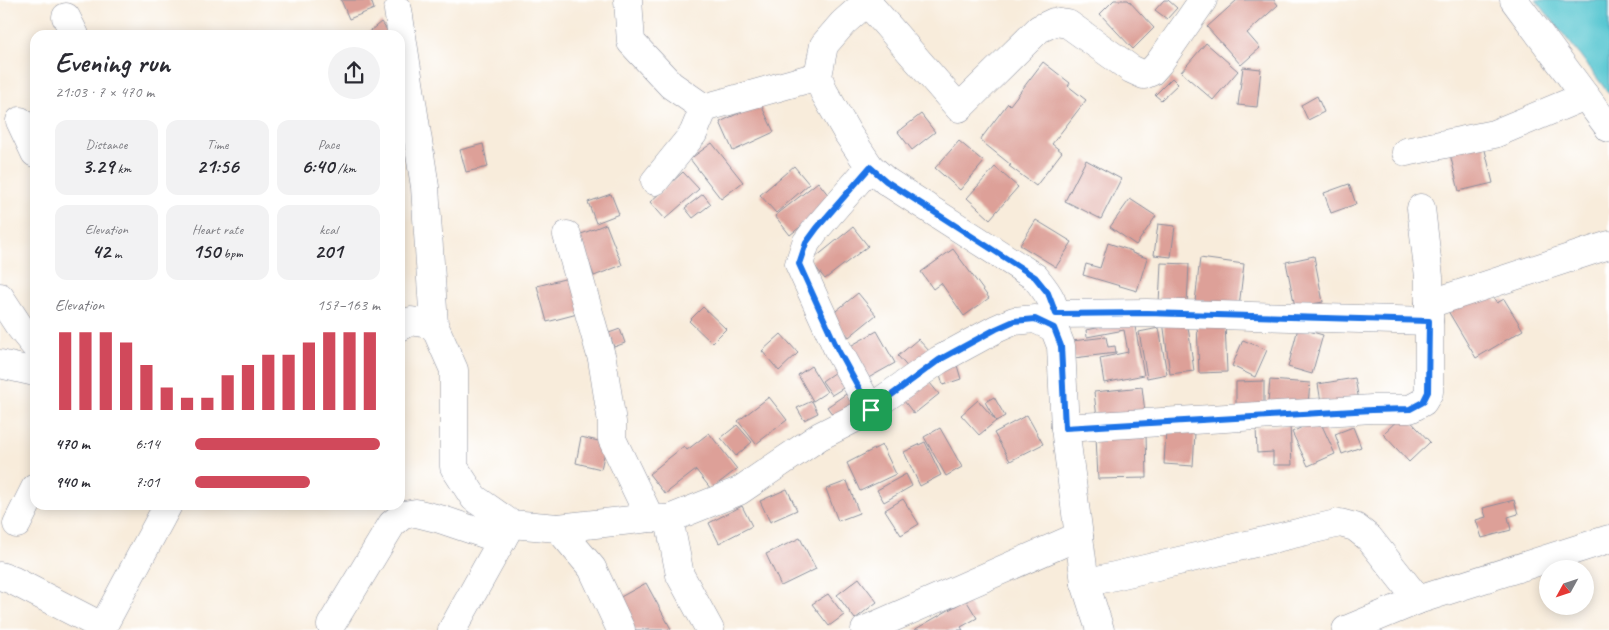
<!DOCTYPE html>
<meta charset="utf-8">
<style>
:root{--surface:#fff;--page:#f2f2f3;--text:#2b2b33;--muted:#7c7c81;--accent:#d1495b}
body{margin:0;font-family:Caveat,sans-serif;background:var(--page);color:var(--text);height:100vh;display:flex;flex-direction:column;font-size:19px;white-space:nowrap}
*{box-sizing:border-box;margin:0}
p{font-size:16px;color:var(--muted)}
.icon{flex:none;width:28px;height:28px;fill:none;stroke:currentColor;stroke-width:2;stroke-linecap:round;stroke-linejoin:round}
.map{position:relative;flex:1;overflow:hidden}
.details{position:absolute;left:30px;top:30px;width:375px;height:480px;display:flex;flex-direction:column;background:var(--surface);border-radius:15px;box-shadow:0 2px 12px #0003}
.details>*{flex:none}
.needle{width:32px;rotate:230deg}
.tools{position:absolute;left:1539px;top:560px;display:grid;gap:10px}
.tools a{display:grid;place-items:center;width:55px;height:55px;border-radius:50%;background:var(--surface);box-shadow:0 2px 12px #0003;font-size:25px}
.pin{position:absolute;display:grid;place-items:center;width:42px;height:42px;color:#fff;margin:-21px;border-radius:10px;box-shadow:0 2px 8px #0006}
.round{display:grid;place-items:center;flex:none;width:52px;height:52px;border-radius:26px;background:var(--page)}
.head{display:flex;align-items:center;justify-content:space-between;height:85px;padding:0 25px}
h1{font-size:28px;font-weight:700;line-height:38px}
.figures{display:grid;grid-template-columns:repeat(3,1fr);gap:8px;height:85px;padding:5px 25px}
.figures div{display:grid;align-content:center;border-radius:12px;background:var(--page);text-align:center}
.figures b{font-size:21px;font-weight:700}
.figures small{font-size:14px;font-weight:400}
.figures p{font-size:14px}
.chart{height:140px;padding:10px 25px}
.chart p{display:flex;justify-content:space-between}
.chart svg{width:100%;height:90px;margin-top:5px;stroke:var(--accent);stroke-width:6}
ul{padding:0 25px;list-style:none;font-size:16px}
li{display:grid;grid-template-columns:80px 60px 1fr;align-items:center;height:38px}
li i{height:12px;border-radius:6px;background:var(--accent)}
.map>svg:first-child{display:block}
.water{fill:#5ac7d2;stroke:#3a7b98}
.building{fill:#dda098}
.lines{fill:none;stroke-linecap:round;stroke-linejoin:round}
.minor-casing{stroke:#8a8e9c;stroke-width:29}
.minor{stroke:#fff;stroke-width:28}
.route-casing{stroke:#fff;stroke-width:10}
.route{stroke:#1a73e8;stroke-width:6}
</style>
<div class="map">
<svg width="1609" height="630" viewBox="0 0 1609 630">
<rect width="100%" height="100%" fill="#fff"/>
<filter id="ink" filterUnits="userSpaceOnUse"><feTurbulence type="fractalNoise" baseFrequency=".02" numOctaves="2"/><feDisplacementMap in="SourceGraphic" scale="10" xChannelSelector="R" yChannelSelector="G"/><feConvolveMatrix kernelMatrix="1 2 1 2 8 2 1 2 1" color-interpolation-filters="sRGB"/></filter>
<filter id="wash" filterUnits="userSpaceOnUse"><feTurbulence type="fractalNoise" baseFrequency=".0096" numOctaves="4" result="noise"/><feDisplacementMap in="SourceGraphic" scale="20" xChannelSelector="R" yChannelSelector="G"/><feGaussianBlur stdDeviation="1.12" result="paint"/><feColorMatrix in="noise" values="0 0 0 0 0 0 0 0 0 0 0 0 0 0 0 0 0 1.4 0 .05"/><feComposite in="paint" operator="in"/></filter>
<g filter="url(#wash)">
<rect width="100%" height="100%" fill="#f8ecdb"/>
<path class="water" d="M1536,0H1609V94L1580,55Z"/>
<g id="blocks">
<g class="building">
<path d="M341,0H371L374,9L349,19Z"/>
<path d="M1114,0H1128L1154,28L1133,49L1100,14Z"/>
<path d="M1164,0H1168L1177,8L1167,19L1155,10Z"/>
<path d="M1237,0H1274L1278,5L1247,33L1260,48L1241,65L1207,27Z"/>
<path d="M381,22L391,35H365Z"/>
<path d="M1206,43L1238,71L1213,100L1181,72Z"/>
<path d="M1043,62L1070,83L1068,86L1086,100L1052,144L1062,152L1036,186L1009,166L1011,165L980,140L1008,103L1010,105Z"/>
<path d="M1243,67L1261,69L1257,107L1238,105Z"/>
<path d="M1172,78L1178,84L1161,100L1155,95Z"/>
<path d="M1317,96L1324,112L1308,120L1301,105Z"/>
<path d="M760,103L774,132L733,151L720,122Z"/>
<path d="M921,114L935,132L912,150L898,132Z"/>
<path d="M959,141L984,162L960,190L935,168Z"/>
<path d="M1483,142L1493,183L1459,191L1449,150Z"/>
<path d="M712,143L743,182L721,199L690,159Z"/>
<path d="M483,144L488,167L466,172L460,150Z"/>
<path d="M1086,160L1121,179L1101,219L1065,201Z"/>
<path d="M794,166L809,184L776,213L760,195Z"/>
<path d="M995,167L1018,187L990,219L967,198Z"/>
<path d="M683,172L699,189L665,219L650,202Z"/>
<path d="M818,182L833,201L790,235L775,216Z"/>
<path d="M1349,184L1356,204L1331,213L1324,193Z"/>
<path d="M611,194L619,214L596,223L588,202Z"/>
<path d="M703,194L711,204L693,218L685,208Z"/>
<path d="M1130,199L1156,216L1136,245L1110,227Z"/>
<path d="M1036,220L1072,242L1056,267L1020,245Z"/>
<path d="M606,224L622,265L594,276L579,235Z"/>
<path d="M1158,224L1175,226L1171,257L1154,255Z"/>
<path d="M853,227L868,246L825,279L811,261Z"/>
<path d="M1108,243L1132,251V253L1147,258L1137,291L1083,275L1086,264L1100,268Z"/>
<path d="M953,249L989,298L964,316L941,283L933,289L921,272Z"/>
<path d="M1314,256L1323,302L1295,307L1286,262Z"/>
<path d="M1200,258L1244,264L1239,307L1195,302Z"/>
<path d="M1161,263L1189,264L1187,305L1159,303Z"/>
<path d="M572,277L581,313L547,322L537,286Z"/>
<path d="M1487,288L1497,303L1504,299L1523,330L1476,358L1448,311Z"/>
<path d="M858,293L876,315L849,337L831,315Z"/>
<path d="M703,307L726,329L712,343L689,321Z"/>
<path d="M1187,319L1194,371L1170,374L1163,321Z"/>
<path d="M1134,321L1144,375L1104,383L1100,358L1128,352L1124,330L1087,337L1086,330Z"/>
<path d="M1225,322L1227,372L1199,373L1197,324Z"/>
<path d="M1159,328L1167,374L1147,378L1139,332Z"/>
<path d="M1298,328L1323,335L1312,374L1288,367Z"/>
<path d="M620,329L625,343L614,347L609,333Z"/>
<path d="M877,331L895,363L863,381L845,349Z"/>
<path d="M781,334L798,353L779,371L762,351Z"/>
<path d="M1106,337L1108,347L1115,346L1116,353L1074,358L1072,341Z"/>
<path d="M918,339L931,353L910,370L898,356Z"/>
<path d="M1243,340L1267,350L1255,377L1232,366Z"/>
<path d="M956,362L961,379L943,385L938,367Z"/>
<path d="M811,366L827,392L813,401L798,375Z"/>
<path d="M838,370L848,385L832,395L822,381Z"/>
<path d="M925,377L939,394L914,414L901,397Z"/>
<path d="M1355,378L1359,401L1322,408L1318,384Z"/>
<path d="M1270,380L1310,383L1308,405L1268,402Z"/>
<path d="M1264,381V412L1236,413V382Z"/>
<path d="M1142,387L1145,412L1097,418L1094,392Z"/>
<path d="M852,390L862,406L838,422L827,407Z"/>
<path d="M769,397L787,420L756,444L738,421Z"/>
<path d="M994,397L1005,416L996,421L985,402Z"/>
<path d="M978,400L996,421L979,435L961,415Z"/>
<path d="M812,401L818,413L804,420L797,408Z"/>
<path d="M1404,414L1430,442L1409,462L1383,434Z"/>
<path d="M1027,415L1043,444L1010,461L994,433Z"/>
<path d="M1319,419L1335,454L1308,466L1292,432Z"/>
<path d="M737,425L752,442L736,456L721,438Z"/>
<path d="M1290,425L1292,465H1273V452L1257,453L1256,427Z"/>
<path d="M1353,427L1361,447L1342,454L1335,434Z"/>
<path d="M940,428L962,467L946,476L924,437Z"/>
<path d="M1166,431L1195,433L1193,466L1164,464Z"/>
<path d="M709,433L737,469L711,489L696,470L665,494L649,474L684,446L687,450Z"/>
<path d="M1146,434L1147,478L1098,479L1096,436Z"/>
<path d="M581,437L607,443L601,469L576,463Z"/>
<path d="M925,442L941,475L920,486L904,452Z"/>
<path d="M882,445L896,474L860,491L847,463Z"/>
<path d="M906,474L912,486L884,502L877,490Z"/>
<path d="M847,481L859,513L838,521L826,489Z"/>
<path d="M787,489L797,510L770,522L760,501Z"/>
<path d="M903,499L919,524L901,535L885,510Z"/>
<path d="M1514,500L1518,514L1508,517L1511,530L1482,538L1476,520L1486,517L1483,508Z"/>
<path d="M742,506L752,526L719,543L709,523Z"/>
<path d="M800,538L816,569L781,586L766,554Z"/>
<path d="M859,578L877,602L855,619L837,595Z"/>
<path d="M646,583L671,629L669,630H634L617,599Z"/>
<path d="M828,594L844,615L829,626L812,604Z"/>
<path d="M966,600L977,618L961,627L963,630H914Z"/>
</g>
</g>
</g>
<g filter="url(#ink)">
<use href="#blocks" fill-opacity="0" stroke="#8a8e9c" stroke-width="1"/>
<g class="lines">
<defs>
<g id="minor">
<path d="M628,0L631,42L671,85L704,108L818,76"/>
<path d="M869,0L843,23L824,45L818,76L824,92L848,134L870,167L886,181L1035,277C1049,294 1058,305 1054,328"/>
<path d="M1514,0L1609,128"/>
<path d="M867,2L959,108L1039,29L1054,22L1068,24L1131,69L1144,75L1151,72L1159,63L1203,0"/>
<path d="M398,10L425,187L434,325L454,370V467L474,498L511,524L558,528L650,518L669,519L739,491L820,436L871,410L885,398L939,360L996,329L1014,321L1035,319L1054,328L1061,346L1065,428L1085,583L1100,630"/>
<path d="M66,17L75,35"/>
<path d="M20,121L35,153"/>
<path d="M1406,152L1494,134L1585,96"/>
<path d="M870,167L817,228L806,243L799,264L838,350L871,410"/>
<path d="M655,181L693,134L704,108"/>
<path d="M567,235L602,359L612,422V439L650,518"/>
<path d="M0,297L19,326L35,346"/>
<path d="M1429,304L1609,245"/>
<path d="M1057,314L1147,313L1429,321"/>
<path d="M400,327L411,321L434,325"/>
<path d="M0,364L35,372"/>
<path d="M1065,428L1372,409H1410L1423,402L1429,392V277L1421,208"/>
<path d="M669,519L680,575L710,630"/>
<path d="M17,524L35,488"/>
<path d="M558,528L592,568L621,630"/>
<path d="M0,576L12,580L103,627"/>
<path d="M1085,583L1340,523L1355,527L1369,538L1418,600"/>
<path d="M331,625L392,524L403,515L416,513L440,519L502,540"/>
<path d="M101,630L168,505"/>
<path d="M452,630L511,524"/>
<path d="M865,630L1079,536"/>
<path d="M1346,630L1418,600L1609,539"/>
</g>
</defs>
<use href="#minor" class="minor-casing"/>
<use href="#minor" class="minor"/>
</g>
</g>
<g class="lines" filter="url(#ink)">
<defs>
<path id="route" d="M870,167L886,181L1035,277L1048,293L1056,314L1147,313L1429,321L1428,392L1423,402L1410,409L1372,410L1065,428L1061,346L1054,328L1035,319L1014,321L996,329L939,360L871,410L838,350L799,264L806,243L817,228Z"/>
</defs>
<use href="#route" class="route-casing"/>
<use href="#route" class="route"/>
</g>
</svg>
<div class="tools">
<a><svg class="needle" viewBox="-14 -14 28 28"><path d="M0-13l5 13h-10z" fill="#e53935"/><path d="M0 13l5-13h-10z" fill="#7c7c81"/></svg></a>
</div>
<div class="pin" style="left:871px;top:410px;background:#1e9e55"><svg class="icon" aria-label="arrive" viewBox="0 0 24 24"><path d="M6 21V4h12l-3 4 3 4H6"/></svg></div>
<section class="details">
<div class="head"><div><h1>Evening run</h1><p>21:03 · 7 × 470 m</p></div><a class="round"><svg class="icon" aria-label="share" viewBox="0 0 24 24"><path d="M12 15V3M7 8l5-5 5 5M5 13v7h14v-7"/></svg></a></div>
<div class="figures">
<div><p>Distance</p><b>3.29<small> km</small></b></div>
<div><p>Time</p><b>21:56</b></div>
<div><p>Pace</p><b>6:40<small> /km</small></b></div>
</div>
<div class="figures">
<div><p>Elevation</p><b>42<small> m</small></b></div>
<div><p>Heart rate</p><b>150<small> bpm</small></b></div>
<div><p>kcal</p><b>201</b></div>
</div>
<div class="chart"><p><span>Elevation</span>157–163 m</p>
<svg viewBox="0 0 160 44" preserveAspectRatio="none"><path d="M5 44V6M15 44V6M25 44V6M35 44V11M45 44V22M55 44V33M65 44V38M75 44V38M85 44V27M95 44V22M105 44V17M115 44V17M125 44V11M135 44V6M145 44V6M155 44V6"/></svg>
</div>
<ul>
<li><b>470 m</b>6:14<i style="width:100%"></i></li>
<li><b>940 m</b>7:01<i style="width:62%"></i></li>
</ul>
</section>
</div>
